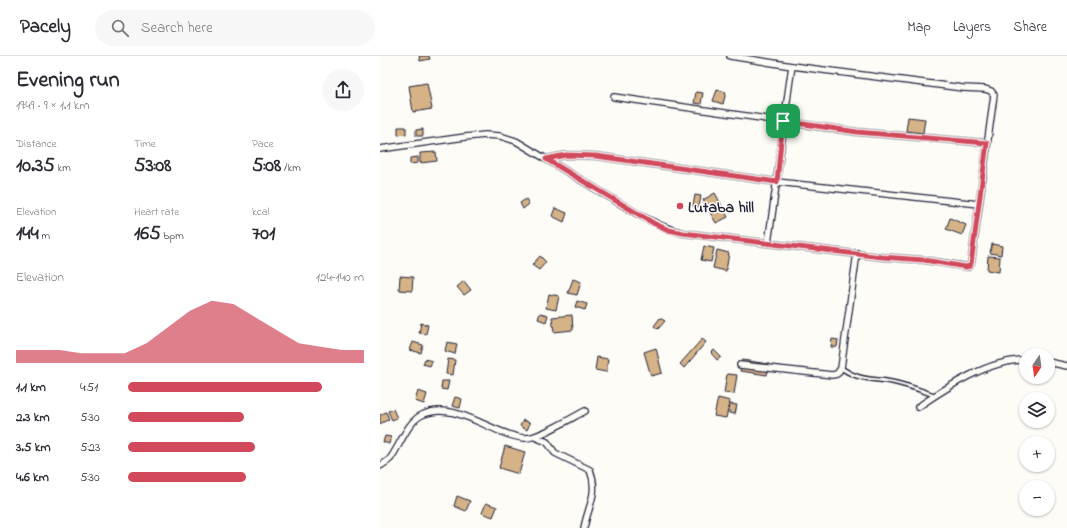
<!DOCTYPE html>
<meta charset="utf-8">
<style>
:root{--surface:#fff;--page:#f7f7f7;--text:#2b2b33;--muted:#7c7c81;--line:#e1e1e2;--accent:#d1495b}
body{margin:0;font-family:"Indie Flower",sans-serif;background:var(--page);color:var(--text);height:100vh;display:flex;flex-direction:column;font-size:15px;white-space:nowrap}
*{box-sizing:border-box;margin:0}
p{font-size:13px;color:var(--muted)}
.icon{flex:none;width:22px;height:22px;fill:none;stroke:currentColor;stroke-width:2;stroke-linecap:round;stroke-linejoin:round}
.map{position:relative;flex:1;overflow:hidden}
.sheet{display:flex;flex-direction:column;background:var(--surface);width:380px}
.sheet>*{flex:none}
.needle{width:26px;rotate:193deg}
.controls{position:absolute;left:639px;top:292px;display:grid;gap:8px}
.controls a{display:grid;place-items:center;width:36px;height:36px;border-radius:50%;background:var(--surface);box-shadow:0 1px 3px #0004;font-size:20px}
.pin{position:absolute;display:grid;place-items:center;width:34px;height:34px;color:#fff;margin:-17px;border-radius:8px;box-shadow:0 2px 6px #0006}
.round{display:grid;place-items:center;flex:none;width:42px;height:42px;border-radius:21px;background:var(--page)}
.overview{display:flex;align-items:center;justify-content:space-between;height:68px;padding:0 16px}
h1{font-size:22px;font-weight:700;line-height:30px}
.metrics{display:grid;grid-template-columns:repeat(3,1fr);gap:6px;height:68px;padding:4px 16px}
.metrics div{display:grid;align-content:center}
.metrics b{font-size:20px;font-weight:700}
.metrics small{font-size:11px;font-weight:400}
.metrics p{font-size:11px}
.chart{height:112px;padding:8px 16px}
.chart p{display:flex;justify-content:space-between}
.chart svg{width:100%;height:72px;margin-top:4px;fill:var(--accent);opacity:.7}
ul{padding:0 16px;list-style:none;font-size:13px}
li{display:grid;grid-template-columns:64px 48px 1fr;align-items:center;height:30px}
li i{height:10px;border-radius:5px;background:var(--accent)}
header{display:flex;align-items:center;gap:24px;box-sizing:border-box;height:56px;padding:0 20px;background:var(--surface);border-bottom:1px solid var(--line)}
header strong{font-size:19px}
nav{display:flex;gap:22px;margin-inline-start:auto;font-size:14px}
.search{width:280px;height:36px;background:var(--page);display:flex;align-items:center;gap:10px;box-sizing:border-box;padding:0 14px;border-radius:22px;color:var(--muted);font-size:15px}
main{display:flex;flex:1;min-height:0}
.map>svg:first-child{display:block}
.building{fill:#d5b387;stroke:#22223b}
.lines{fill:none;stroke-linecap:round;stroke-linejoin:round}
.service-casing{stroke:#22223b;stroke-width:6}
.minor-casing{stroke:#22223b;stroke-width:8}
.service{stroke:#fdfcf7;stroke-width:3}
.minor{stroke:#fdfcf7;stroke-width:5.5}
.route-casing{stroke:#fff;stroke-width:8}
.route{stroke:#d1495b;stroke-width:5}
.poi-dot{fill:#d1495b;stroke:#fdfcf7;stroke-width:1.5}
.labels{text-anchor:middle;stroke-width:3;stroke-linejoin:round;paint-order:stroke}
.poi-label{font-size:16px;font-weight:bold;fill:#22223b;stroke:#fdfcf7;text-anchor:start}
</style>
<header>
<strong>Pacely</strong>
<div class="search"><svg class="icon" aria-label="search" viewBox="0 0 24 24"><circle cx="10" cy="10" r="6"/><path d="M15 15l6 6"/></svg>Search here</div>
<nav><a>Map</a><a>Layers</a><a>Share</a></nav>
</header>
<main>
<section class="sheet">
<div class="overview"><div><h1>Evening run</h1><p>19:49 · 9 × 1.1 km</p></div><a class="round"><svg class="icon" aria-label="share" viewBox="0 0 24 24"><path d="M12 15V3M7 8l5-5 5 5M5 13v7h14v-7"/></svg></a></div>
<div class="metrics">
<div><p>Distance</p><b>10.35<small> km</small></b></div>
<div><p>Time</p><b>53:08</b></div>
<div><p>Pace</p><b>5:08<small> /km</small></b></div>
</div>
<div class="metrics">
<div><p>Elevation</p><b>144<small> m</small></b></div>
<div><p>Heart rate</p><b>165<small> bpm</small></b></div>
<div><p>kcal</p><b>701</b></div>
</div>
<div class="chart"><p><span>Elevation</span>124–140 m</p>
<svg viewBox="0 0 160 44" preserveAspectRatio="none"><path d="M0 44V36L10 36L20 36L30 38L40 38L50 38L60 32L70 22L80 12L90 6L100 8L110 16L120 24L130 32L140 34L150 36L160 36V44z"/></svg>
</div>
<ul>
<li><b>1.1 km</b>4:51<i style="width:82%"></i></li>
<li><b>2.3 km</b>5:30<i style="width:49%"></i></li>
<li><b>3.5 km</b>5:23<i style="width:54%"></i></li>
<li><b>4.6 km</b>5:30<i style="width:50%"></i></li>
</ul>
</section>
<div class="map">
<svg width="687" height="472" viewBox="0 0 687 472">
<rect width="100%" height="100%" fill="#fdfcf7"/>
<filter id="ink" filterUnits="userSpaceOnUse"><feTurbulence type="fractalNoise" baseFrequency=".025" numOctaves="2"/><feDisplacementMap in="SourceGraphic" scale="8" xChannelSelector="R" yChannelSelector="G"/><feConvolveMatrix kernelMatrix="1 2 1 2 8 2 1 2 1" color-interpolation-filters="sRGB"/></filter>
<g filter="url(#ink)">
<g class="building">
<path d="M39,0H49L50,3L40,5Z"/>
<path d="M47,27L52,53L33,56L29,30Z"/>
<path d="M337,34L346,36L343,48L333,45Z"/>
<path d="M316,36L323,37L321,48L314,47Z"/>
<path d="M528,61L545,63L543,77L526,75Z"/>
<path d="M18,71H26V78L18,79Z"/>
<path d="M43,73V80H36V74Z"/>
<path d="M56,96L57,105L40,107V97Z"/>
<path d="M38,101V107L30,108V102Z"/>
<path d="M335,137L348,161L336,167L323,144Z"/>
<path d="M315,139L321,140L319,151L313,150Z"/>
<path d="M146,143L149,148L143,153L140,147Z"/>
<path d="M175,152L187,157L184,166L172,160Z"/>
<path d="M570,162L586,169L582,179L566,173Z"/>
<path d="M612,188L622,190L621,199L610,197Z"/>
<path d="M324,190L334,192L331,206L321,204Z"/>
<path d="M337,194L349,197L346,215L333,212Z"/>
<path d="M160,200L166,206L159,214L152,209Z"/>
<path d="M608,200L620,201L619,216L607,214Z"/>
<path d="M20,220L33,221L32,235L19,234Z"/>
<path d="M193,223L201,226L197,239L188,237Z"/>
<path d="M84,225L91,234L84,239L77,231Z"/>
<path d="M169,238L179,240L176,254L166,252Z"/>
<path d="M197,245L207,248L205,254L195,251Z"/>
<path d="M160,257L168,259L166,266L158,263Z"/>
<path d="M192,259L193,274L174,276L172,261Z"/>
<path d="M280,262L285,265L278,273L274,270Z"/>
<path d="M41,267L48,269L46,278L39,277Z"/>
<path d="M322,283L326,286L304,312L300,308Z"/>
<path d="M452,283L458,284L457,291H451Z"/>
<path d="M33,286L43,289L41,297L30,294Z"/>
<path d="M67,286L77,288L75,298L65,295Z"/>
<path d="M276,292L282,317L271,320L264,296Z"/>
<path d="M334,294L341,301L337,304L331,297Z"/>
<path d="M217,301L228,303L226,316L215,314Z"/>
<path d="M45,303L52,305L50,310L43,308Z"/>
<path d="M68,303L75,304L73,319L66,318Z"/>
<path d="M362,304L389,308L387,319L360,315Z"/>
<path d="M347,318L357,319L354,338L344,337Z"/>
<path d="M62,325H69L67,334L61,333Z"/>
<path d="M38,335L47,338L44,348L35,345Z"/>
<path d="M75,341L82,343L80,352L72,350Z"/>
<path d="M338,342L350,345L346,362L334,360Z"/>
<path d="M350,348L357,349L355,358L349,357Z"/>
<path d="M13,353L17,362L12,364L8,355Z"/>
<path d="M6,356L9,363L0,368V359Z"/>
<path d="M143,364L150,367L147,374L140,370Z"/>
<path d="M5,380L11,381L9,388L3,386Z"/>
<path d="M125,390L145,396L139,418L119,412Z"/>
<path d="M77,440L90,445L86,455L74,450Z"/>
<path d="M106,447L117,451L113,461L102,457Z"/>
</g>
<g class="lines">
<defs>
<path id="service" d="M461,312C480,325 491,322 512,326C527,329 540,334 554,339"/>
<g id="minor">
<path d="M234,41L477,76L607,87"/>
<path d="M0,93L85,81L105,79L120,80L136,85L256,157C272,166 286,173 303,177L502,201L544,204L588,211L591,208L614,39L611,35L605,33L583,32L412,10L350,0"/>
<path d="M166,103L186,99L216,100L397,126L599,148"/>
<path d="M388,187C397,128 403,69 412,10"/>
<path d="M668,306L687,310"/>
<path d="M360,309L452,319L457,318L461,312L477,197"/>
<path d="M538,351C567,331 610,303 646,304"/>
<path d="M155,381L167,386L175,397L210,414C219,437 208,450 204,472"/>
<path d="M0,410C3,408 7,406 10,403C20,390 27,366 42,359C75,343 112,379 144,382C158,383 191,362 205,355"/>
</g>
</defs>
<use href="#service" class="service-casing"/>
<use href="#minor" class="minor-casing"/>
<use href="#service" class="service"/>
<use href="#minor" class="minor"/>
</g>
</g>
<g class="lines" filter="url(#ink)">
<defs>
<path id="route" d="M403,65L477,76L607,87L591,208L590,210L586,211L544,204L502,201L303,177L289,174L275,168L166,103L186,99L216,100L397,126Z"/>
</defs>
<use href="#route" class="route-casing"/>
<use href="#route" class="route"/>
</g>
<circle class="poi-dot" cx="300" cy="150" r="4"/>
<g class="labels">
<g class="poi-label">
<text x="308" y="156">Lutaba hill</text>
</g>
</g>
</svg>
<div class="controls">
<a><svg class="needle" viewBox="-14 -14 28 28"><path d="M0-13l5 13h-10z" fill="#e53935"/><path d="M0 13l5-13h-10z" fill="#7c7c81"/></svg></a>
<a><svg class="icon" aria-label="layers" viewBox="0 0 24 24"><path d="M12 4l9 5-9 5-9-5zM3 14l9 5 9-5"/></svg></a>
<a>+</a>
<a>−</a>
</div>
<div class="pin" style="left:403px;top:65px;background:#1e9e55"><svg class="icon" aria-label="arrive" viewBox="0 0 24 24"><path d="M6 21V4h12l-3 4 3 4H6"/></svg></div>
</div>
</main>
